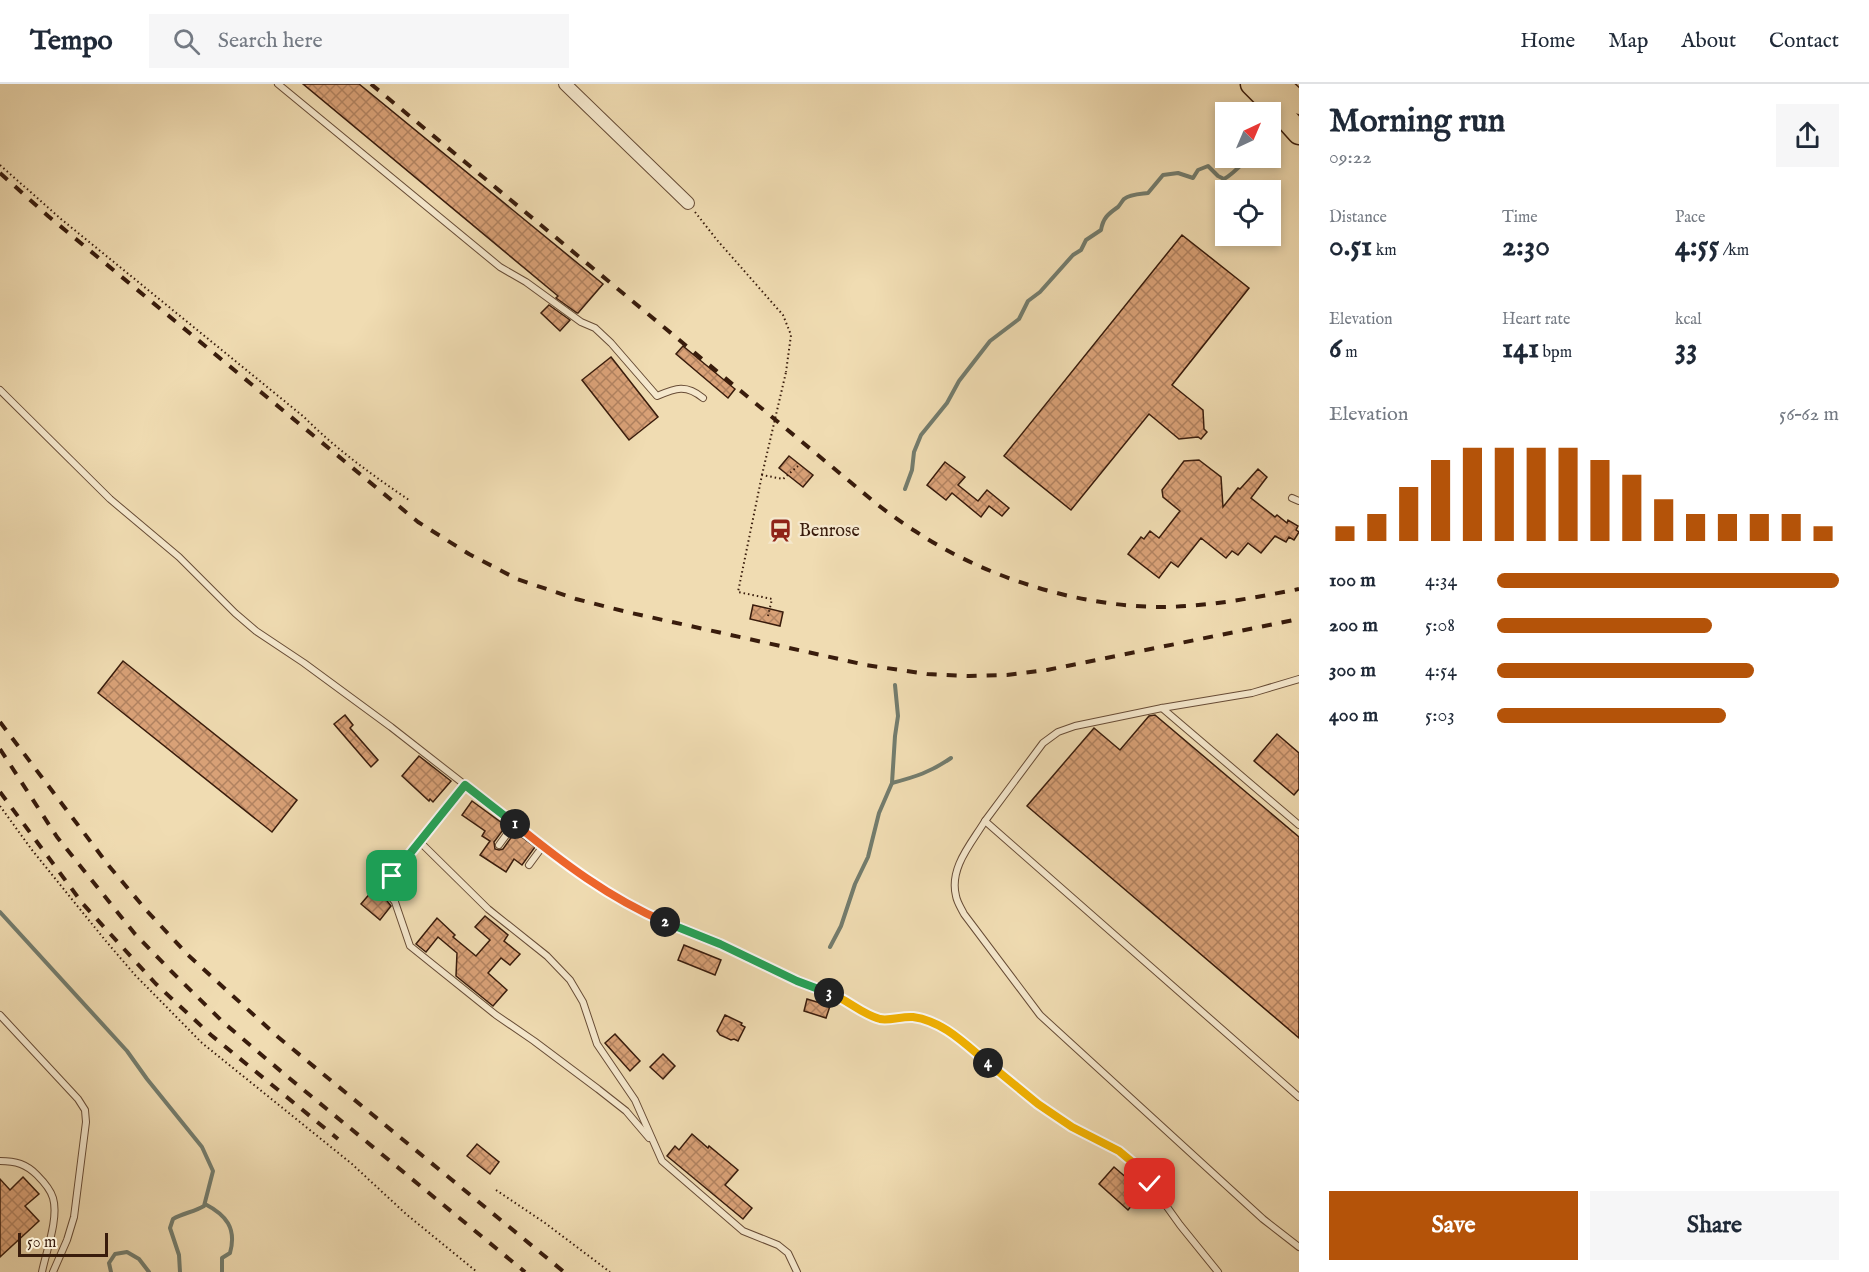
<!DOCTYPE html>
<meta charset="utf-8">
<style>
:root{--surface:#fff;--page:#f6f6f7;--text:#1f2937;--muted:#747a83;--line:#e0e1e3;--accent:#b45309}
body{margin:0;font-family:"IM FELL English",serif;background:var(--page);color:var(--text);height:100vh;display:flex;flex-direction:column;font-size:22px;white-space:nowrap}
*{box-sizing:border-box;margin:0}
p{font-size:20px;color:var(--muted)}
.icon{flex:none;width:33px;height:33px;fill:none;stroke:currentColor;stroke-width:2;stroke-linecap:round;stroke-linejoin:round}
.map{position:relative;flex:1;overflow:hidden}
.details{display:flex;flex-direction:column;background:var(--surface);width:570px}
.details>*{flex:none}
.needle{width:39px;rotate:44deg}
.controls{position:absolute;left:1215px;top:18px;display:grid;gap:12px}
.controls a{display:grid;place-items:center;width:66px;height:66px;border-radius:0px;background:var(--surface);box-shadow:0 3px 9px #0003;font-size:30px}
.scale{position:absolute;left:18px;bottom:15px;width:90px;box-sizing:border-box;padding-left:6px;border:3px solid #391c0c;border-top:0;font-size:16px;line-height:21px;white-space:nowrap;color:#391c0c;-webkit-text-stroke:4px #f5e8cd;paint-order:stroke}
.pin{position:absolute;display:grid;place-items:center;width:51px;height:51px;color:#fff;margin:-26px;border-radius:12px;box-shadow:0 3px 9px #0006}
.km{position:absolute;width:30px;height:30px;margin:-15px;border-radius:50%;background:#222;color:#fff;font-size:16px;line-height:30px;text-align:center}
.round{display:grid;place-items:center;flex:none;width:63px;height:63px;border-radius:0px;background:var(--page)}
.headline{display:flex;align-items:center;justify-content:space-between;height:102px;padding:0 30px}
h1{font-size:33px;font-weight:800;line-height:45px}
.metrics{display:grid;grid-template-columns:repeat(3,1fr);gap:9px;height:102px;padding:6px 30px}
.metrics div{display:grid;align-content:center}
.metrics b{font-size:30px;font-weight:800}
.metrics small{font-size:16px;font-weight:400}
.metrics p{font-size:16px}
.chart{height:168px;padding:12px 30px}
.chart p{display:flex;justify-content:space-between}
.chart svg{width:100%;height:108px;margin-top:6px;stroke:var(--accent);stroke-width:6}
.cta{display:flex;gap:12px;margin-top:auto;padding:12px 30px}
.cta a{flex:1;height:69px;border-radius:0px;background:var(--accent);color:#fff;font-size:24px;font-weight:800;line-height:69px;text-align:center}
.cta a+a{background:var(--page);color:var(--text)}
ul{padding:0 30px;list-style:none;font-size:20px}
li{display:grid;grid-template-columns:96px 72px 1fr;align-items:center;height:45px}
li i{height:15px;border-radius:8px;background:var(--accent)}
header{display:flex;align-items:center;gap:36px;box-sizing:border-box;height:84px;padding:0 30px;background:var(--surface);border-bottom:2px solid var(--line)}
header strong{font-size:28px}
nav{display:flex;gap:33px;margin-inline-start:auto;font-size:21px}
.search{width:420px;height:54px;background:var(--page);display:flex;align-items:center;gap:15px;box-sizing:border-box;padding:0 21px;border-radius:0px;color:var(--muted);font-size:22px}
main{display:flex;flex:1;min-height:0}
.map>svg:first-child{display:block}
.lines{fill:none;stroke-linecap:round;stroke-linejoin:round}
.stream{stroke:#737c6d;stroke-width:4}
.building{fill:url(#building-cross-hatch);stroke:#391c0c;stroke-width:1.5}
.service-casing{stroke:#674c36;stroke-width:8}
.minor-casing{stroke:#674c36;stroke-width:14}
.motorway-casing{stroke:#391c0c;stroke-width:25}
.path{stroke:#391c0c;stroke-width:2;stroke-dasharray:1.5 3;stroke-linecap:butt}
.service{stroke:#f5e8cd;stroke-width:6}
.minor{stroke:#f5e8cd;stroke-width:12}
.motorway{stroke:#f0dcb2;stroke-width:22}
.rail{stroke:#391c0c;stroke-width:4;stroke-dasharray:10 10;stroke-linecap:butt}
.path-bridge{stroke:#391c0c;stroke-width:2;stroke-dasharray:1.5 3;stroke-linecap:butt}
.split-1-casing{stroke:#fff;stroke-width:12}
.split-2-casing{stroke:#fff;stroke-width:12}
.split-3-casing{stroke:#fff;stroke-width:12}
.split-4-casing{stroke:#fff;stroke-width:12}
.split-5-casing{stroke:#fff;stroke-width:12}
.split-1{stroke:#22a559;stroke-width:8}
.split-2{stroke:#f0652b;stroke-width:8}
.split-3{stroke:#22a559;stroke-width:8}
.split-4{stroke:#f5b400;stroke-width:8}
.split-5{stroke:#f5b400;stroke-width:8}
.labels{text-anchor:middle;stroke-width:4.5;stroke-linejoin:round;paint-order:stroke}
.poi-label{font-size:18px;fill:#391c0c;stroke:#f5e8cd;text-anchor:start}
</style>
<header>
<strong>Tempo</strong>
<div class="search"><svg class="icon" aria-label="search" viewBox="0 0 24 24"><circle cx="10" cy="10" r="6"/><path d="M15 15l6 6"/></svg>Search here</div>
<nav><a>Home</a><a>Map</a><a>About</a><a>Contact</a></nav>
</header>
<main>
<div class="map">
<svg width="1299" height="1188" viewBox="0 0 1299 1188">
<defs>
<pattern id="building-cross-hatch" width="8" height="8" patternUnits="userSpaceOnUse" patternTransform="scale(1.5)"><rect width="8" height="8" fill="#d9a177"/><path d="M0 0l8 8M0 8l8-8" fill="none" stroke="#b18260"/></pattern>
</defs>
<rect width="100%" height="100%" fill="#f0dcb2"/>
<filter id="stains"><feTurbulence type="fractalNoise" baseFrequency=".00333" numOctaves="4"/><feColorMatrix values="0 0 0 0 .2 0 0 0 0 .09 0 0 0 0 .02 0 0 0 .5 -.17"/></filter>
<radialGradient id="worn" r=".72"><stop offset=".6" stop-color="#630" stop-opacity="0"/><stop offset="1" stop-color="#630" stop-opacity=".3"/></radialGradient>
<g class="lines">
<g class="stream">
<path d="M905,405L912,386L914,368L921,351L947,319L959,297L990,257L1019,235L1028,217L1040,208L1073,171L1081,166L1086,156L1101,146C1103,134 1108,130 1118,123C1120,121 1122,117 1124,115C1130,110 1140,110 1148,109L1163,91L1178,89L1193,94L1198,86L1208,82L1218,92L1224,95C1233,90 1241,81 1248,74"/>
<path d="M892,699C915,693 931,688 951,674"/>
<path d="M0,828L127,967L147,995L202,1063L213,1087L204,1122C194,1128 183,1129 173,1135L170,1144L179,1171L180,1188"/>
<path d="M830,863L841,842L855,800L868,773L879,729L892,699L895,652L898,632L895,601"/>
<path d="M205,1120C226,1131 237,1144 230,1169L222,1174V1188"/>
<path d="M111,1188L109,1179L115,1170L127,1168L139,1175L149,1188"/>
</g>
</g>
<g class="building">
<path d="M303,0H359L603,200L578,229H577L556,214L558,212Z"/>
<path d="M1182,151L1249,204L1172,301L1203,326L1204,345L1207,348L1201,355L1198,353L1179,355L1149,330L1071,426L1004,372Z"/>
<path d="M549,221L570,236L560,247L541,229Z"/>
<path d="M683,262L735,305L728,314L676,270Z"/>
<path d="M611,273L658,333L629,356L582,296Z"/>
<path d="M789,372L813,391L803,403L779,384Z"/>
<path d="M1199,376L1221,393L1223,423L1238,404L1240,405L1258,385L1267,393L1251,414L1275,433L1277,431L1287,439L1288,436L1298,442L1296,446L1299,448L1294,456L1289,453L1286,458L1275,452L1261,469L1248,459L1238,471L1232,467L1226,474L1201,454L1178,483L1171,478L1159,494L1128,470L1141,453L1144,455L1150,447L1159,454L1180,427L1163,413L1162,406L1184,377Z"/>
<path d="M945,378L965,393L958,401L978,417L987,406L1009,424L1002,432L989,422L981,433L952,409L946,416L927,401Z"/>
<path d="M753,521L783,528L780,542L750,535Z"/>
<path d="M123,577L297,716L272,748L98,609Z"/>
<path d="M345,631L353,641L350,644L378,676L371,683L334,640Z"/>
<path d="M1155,631L1299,753V954L1027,722L1094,644L1120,666L1149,632Z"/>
<path d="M1277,650L1299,669V705L1294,711L1254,677Z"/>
<path d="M419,672L451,697L433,718L430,715L429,717L402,692Z"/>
<path d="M472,717L506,742L494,758L495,765L499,766L503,765L515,748L535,763L522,781L514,775L506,788L480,771L490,757L482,752L485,747L462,731Z"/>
<path d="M402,790L410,796L397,812L392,806L393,801Z"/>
<path d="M372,807L382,815L384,813L391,822L380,836L361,820Z"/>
<path d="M485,832L508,851L504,857L520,870L510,881L501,874L488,889L507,906L493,922L456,892L457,869L438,853L426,868L416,860L437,834L455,851L453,853L476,872L490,856L475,843Z"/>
<path d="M684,861L721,876L715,891L678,876Z"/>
<path d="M807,915L830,922L826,934L804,927Z"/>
<path d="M725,931L742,939L741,941L745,943L738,957L734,955L731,956L720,951L717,947Z"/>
<path d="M615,950L640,977L630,987L605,959Z"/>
<path d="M663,970L675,982L663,995L650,983Z"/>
<path d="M692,1050L708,1064L709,1062L738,1086L725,1101L752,1124L743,1135L667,1072L675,1062L679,1066Z"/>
<path d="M477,1060L499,1078L490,1090L467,1072Z"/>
<path d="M1114,1083L1143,1108L1128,1126L1099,1100Z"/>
<path d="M23,1093L39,1110L25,1122L39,1137L0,1173V1095L10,1106Z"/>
</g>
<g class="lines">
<defs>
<g id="service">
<path d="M278,0L500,183L526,198L581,238L595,244L611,259L657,312C676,304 686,300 703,314"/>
<path d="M0,306L110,415L179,473L235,529L256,547L304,579L391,643L575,787L622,817L648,831L720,860L797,897L837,911L866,929L881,935L910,933L932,937L950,948L1038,1020L1072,1043L1119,1067L1137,1081L1180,1141L1218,1188"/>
<path d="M1292,414L1299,417"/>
<path d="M1299,595L1252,609L1162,624L1075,642L1058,648L1043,659L985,737L1299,1013"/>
<path d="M1162,624L1299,741"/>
<path d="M465,701L388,798L387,808L395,818L410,862L496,931L534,957L598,1005L626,1027L649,1054"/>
<path d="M985,737C971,760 949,784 956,812C957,818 961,824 964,830L1040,931L1263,1135L1299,1163"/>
<path d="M420,758L488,825L547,872L570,896L583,918L597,960L635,1016L662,1077L743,1147L778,1161L788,1169L797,1188"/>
<path d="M499,761L515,739"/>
<path d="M529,781L543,762"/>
<path d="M0,931L78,1015L85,1026L86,1038L74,1133L67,1156L53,1188"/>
<path d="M0,1077C16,1077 26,1080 37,1091C43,1097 51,1107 53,1114C59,1134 46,1168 42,1188"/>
</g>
<path id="minor" d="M565,0L688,119"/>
<g id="motorway">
<path d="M1252,0L1282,30L1299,49"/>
<path d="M1278,0L1299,19"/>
</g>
</defs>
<use href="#service" class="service-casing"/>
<use href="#minor" class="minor-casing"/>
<use href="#motorway" class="motorway-casing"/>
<g class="path">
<path d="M0,81L61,135L304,333C336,365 372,391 409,416"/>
<path d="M695,128L717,156L783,231L791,251L786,288"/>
<path d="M768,532L772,515L738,508L762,391L783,395L798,382"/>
<path d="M0,722L32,766L105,856L135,891L202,959L352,1080L406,1130L477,1188"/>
<path d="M496,1106L545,1139L610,1188"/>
</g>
<use href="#service" class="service"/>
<use href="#minor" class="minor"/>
<use href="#motorway" class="motorway"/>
<g class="rail">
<path d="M371,0L878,421C890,430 902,439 915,447C984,493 1076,522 1159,523C1206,523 1253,514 1299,505"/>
<path d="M0,89L48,132L418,438L469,470L517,495L576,515L627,528L866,581L927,590L969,592L1007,591L1047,586L1299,535"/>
<path d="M0,638L109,782L147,827L188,871L278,953L564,1188"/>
<path d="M0,665L57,753L135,850L171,887L224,939L283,989L525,1188"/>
<path d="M0,708L83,820L156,900L211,951L338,1055"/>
</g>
<path class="path-bridge" d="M762,391L786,288"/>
</g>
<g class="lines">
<defs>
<path id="split-1" d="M392,792L465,701L515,740"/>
<path id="split-2" d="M515,740C562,778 609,814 665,838"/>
<path id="split-3" d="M665,838L720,860L797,897L829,909"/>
<path id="split-4" d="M829,909C847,915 861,930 880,935C890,937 902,932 913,933C943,937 965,960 988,979"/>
<path id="split-5" d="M988,979L1038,1020L1072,1043L1119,1067L1137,1082L1150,1100"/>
</defs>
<use href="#split-1" class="split-1-casing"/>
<use href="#split-2" class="split-2-casing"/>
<use href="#split-3" class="split-3-casing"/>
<use href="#split-4" class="split-4-casing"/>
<use href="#split-5" class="split-5-casing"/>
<use href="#split-1" class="split-1"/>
<use href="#split-2" class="split-2"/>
<use href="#split-3" class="split-3"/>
<use href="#split-4" class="split-4"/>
<use href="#split-5" class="split-5"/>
</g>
<defs>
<symbol id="station-bare" viewBox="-9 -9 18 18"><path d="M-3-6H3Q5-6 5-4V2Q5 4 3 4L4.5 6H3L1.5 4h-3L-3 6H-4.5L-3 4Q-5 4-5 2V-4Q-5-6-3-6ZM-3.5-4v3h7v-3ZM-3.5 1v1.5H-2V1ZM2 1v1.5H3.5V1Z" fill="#8f2418" stroke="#f5e8cd" stroke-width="2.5" paint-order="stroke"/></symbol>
</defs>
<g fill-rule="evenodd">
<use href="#station-bare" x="764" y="430" width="33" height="33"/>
</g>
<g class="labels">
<g class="poi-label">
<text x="799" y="452">Benrose</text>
</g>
</g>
<rect width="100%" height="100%" filter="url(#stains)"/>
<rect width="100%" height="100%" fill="url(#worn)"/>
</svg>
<div class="controls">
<a><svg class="needle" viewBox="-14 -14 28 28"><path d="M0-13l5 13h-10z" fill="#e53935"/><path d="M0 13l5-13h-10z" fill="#747a83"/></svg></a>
<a><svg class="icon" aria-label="locate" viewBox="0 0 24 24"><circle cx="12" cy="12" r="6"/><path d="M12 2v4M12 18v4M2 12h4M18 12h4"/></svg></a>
</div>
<div class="scale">50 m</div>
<div class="pin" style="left:392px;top:792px;background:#1e9e55"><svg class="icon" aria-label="arrive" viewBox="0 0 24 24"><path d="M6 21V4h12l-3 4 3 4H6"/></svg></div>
<div class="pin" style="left:1150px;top:1100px;background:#d93025"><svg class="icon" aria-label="check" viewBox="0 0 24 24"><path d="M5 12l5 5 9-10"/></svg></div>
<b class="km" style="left:515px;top:740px">1</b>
<b class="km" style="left:665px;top:838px">2</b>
<b class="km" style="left:829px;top:909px">3</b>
<b class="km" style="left:988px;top:979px">4</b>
</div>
<section class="details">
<div class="headline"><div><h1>Morning run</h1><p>09:22</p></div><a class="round"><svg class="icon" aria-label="share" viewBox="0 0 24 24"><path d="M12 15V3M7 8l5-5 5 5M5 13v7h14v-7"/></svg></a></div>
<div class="metrics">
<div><p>Distance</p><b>0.51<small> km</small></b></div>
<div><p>Time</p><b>2:30</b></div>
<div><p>Pace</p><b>4:55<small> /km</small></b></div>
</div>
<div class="metrics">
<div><p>Elevation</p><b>6<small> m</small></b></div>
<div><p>Heart rate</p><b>141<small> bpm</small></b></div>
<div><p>kcal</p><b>33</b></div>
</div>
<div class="chart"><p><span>Elevation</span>56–62 m</p>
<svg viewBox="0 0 160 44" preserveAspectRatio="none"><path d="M5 44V38M15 44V33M25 44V22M35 44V11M45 44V6M55 44V6M65 44V6M75 44V6M85 44V11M95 44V17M105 44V27M115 44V33M125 44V33M135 44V33M145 44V33M155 44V38"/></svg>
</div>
<ul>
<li><b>100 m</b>4:34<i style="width:100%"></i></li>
<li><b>200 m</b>5:08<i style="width:63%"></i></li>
<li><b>300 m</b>4:54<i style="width:75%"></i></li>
<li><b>400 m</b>5:03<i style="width:67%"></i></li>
</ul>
<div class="cta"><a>Save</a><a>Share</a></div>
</section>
</main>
